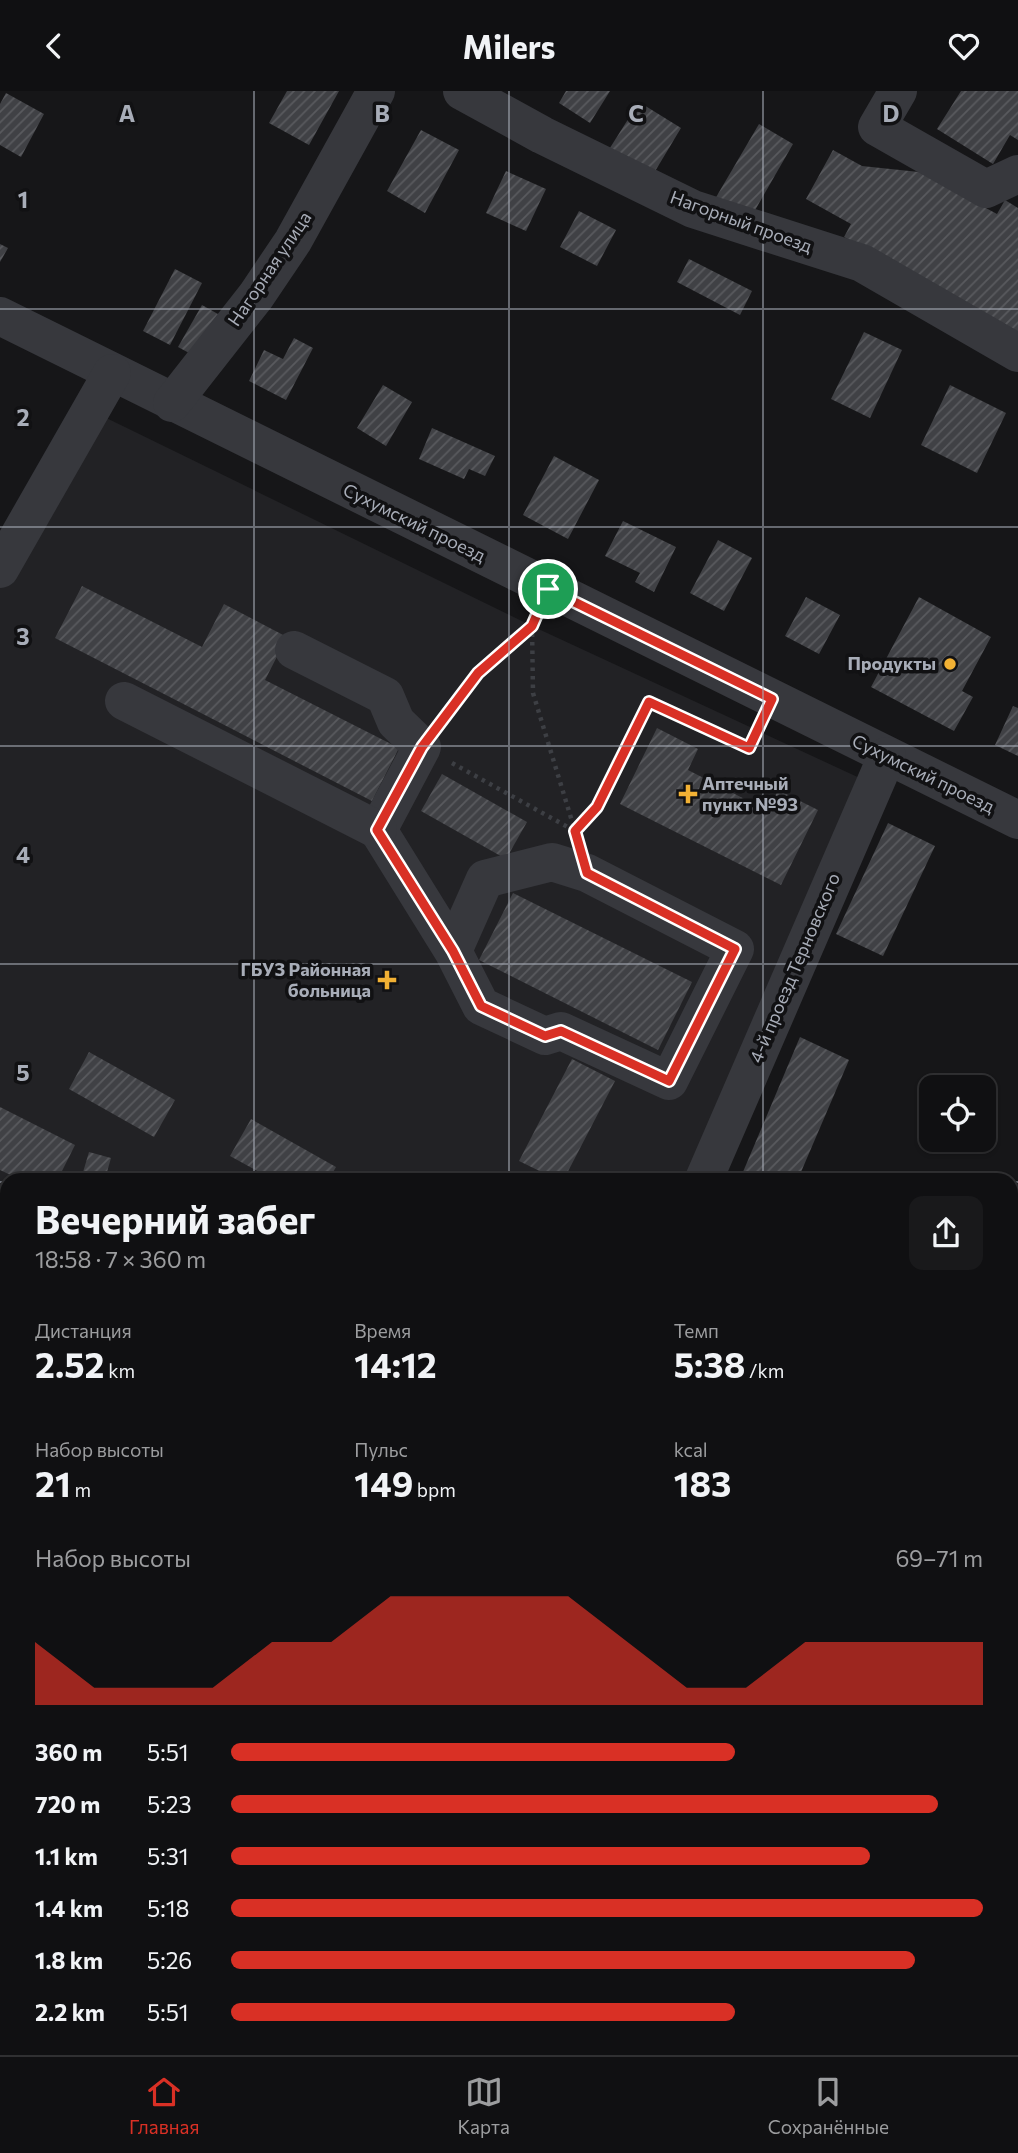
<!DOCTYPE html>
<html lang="ru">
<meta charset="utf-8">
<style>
:root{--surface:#101012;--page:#19191b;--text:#f1f3f6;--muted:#9c9d9f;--line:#303032;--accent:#d93025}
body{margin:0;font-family:Commissioner,sans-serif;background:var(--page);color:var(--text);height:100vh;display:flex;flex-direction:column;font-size:26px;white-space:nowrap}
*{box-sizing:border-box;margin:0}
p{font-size:23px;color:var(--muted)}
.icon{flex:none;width:38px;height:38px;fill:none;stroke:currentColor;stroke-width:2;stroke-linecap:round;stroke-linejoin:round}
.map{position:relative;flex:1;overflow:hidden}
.panel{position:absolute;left:0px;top:1082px;width:1018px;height:884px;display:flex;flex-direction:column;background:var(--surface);border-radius:21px 21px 0 0;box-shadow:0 2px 5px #0004,0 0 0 2px var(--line)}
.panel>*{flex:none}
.buttons{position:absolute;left:919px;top:984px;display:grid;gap:14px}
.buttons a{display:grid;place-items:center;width:77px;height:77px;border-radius:14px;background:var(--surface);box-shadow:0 2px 5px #0004,0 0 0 2px var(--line);font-size:35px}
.pin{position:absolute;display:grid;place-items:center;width:60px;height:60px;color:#fff;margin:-30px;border:4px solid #fff;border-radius:50%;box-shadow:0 2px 7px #0007}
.round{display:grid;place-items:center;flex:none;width:74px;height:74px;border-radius:14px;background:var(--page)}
.head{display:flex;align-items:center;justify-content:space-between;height:119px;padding:0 35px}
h1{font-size:38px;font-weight:700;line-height:52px}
.figures{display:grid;grid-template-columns:repeat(3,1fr);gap:10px;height:119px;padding:7px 35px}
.figures div{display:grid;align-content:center}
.figures b{font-size:35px;font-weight:700}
.figures small{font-size:19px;font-weight:400}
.figures p{font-size:19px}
.chart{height:196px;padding:14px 35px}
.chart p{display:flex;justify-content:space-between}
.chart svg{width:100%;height:126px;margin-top:7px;fill:var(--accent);opacity:.7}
ul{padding:0 35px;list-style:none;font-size:23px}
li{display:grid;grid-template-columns:112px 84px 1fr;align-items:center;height:52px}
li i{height:18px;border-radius:9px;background:var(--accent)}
header{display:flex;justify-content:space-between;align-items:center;height:91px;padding:0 35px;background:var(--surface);font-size:32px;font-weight:700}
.dock{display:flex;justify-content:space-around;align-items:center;height:98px;border-top:2px solid var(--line);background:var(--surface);font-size:19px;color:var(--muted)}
.dock a{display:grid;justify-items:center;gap:4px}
.dock .on{color:var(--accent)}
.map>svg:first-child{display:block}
.built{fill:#222225}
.green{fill:#1e261f}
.building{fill:url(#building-hatch)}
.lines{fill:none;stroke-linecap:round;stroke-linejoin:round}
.path{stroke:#3d3f44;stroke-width:4.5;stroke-dasharray:3.5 5;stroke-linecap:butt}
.minor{stroke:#37383d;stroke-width:38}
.route-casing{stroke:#fff;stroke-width:14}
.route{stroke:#d93025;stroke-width:9}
.grid{fill:none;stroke:#a8adb8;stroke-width:2;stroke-opacity:0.55}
.poi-dot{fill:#f2b134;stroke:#111113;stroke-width:2.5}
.labels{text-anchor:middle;stroke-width:7;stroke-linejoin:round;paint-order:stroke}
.street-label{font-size:18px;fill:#a8adb8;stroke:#111113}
.poi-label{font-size:18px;font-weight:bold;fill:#a8adb8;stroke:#111113;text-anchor:end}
.grid-label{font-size:23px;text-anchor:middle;font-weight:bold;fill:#a8adb8;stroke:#111113;stroke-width:7;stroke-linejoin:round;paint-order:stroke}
</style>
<header><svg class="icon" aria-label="back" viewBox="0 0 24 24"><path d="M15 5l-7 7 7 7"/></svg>Milers<svg class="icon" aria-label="heart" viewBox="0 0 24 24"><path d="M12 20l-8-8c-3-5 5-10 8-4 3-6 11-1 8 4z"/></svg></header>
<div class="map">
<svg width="1018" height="1964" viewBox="0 0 1018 1964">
<defs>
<pattern id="building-hatch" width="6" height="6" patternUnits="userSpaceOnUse" patternTransform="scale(1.75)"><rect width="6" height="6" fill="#404145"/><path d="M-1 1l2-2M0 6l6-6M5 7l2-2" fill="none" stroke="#595a5e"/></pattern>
</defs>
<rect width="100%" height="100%" fill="#161618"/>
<path class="built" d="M90,319L532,535L864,689L685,1088H7V1644L0,1656V458Z"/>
<path class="green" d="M0,1730L7,1734V1791L0,1787Z"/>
<g class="building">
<path d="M287,0H339L309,54L269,32Z"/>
<path d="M566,0H610L590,32L559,12Z"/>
<path d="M961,0H1018V49L1010,44L993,73L937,38Z"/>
<path d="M6,2L44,23L21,66L0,54V13Z"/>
<path d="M639,11L681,37L651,87L608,60Z"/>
<path d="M759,33L793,53L750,128L715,108Z"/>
<path d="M421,39L459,59L425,122L387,100Z"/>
<path d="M833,59L862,75L919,81L997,123L1005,109L1018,117V242L844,146L851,133L806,108Z"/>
<path d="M506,80L546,98L526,140L486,122Z"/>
<path d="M579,120L616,139L597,175L560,156Z"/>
<path d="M0,153L8,157L0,171Z"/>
<path d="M689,168L752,200L740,224L677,191Z"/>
<path d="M175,178L202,192L170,254L143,240Z"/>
<path d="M202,214L225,227L202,269L178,256Z"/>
<path d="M864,241L902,259L870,327L831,308Z"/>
<path d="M294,247L313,257L286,309L249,290L264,259L283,268Z"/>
<path d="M383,294L412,311L386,355L357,337Z"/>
<path d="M950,294L1006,322L977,382L921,354Z"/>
<path d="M432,337L495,365L485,385L469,378L464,388L419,368Z"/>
<path d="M554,365L599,389L568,448L523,424Z"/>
<path d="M623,430L676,456L654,501L635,491L640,482L605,465Z"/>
<path d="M718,449L752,467L724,520L690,502Z"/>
<path d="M82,495L202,556L224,513L287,546L265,589L399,657L372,710L55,547Z"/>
<path d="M806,506L840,524L819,563L785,545Z"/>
<path d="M919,506L991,546L962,600L973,606L954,640L871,596Z"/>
<path d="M1013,615L1018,617V665L995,654Z"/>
<path d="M657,637L698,658L688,679L768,720L778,699L818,719L781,794L620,713Z"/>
<path d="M442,683L527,731L506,768L421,720Z"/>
<path d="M888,732L935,755L883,865L836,843Z"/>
<path d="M513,802L692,891L658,959L479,869Z"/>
<path d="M800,946L849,969L798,1088H740Z"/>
<path d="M89,961L175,1009L154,1046L69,998Z"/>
<path d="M572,968L615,990L564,1088H556L519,1070Z"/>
<path d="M0,1016L75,1054L58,1088H19L0,1079Z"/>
<path d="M251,1028L336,1076L329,1088H272L230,1065Z"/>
<path d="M89,1061L111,1067L105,1088H81Z"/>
<path d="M0,1150L7,1154V1203L0,1216Z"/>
<path d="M1012,1233L1018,1236V1283L1012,1280Z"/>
<path d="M1018,1711V1772L1012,1769V1726Z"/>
<path d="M1012,1811L1018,1814V1871L1012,1868Z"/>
<path d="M7,1907V1923L0,1919Z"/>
<path d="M365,1958H428L425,1964H362Z"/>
<path d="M904,1958H910L924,1964H901Z"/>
</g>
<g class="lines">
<g class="path">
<path d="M532,534L533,602L575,740"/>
<path d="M441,631L478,582L532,535"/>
<path d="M452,672L575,740L597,716L649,611L749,657L759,637"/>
</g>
<g class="minor">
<path d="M462,0L542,44L693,118L862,172L1018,262"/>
<path d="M898,0L877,36L986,98L1018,83"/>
<path d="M0,225L1018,729"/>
<path d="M172,312L256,205L293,150L376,0"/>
<path d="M0,478L112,282"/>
<path d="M294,559L385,605L396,631L422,656L378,739L453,860L481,915L545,945L561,940L669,990L735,858L587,782L552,771L485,788L453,860"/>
<path d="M124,610L378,739"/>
<path d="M704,1088L887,665"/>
<path d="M1012,1489L1018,1474"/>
<path d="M0,1851L7,1836"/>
<path d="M0,1962L4,1964"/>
<path d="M169,1964L172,1958"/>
<path d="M327,1964L330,1958"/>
<path d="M802,1964L804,1958"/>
</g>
</g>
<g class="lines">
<defs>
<path id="route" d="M548,498L772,608L749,657L649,611L597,716L575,740L587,782L735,858L669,990L561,940L545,945L481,915L453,860L377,739L422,656L478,582L532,535Z"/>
</defs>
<use href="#route" class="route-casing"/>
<use href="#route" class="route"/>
</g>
<path class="grid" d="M254,0V1088M509,0V1088M763,0V1088M0,218H1018M0,436H1018M0,655H1018M0,873H1018M0,1091H7M1012,1091H1018M0,1309H7M1012,1309H1018M0,1528H7M1012,1528H1018M0,1746H7M1012,1746H1018M254,1958V1964M509,1958V1964M763,1958V1964"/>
<g class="poi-dot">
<circle cx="950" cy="573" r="7"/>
<path d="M684.5 692.5h7v7h7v7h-7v7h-7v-7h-7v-7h7z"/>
<path d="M383.5 878.5h7v7h7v7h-7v7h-7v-7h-7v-7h7z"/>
</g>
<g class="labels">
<g class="street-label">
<text transform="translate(741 131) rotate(20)" y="6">Нагорный проезд</text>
<text transform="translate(270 178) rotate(-56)" y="6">Нагорная улица</text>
<text transform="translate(414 432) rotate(26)" y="6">Сухумский проезд</text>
<text transform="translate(923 683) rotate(26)" y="6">Сухумский проезд</text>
<text transform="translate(795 877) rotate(-67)" y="6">4-й проезд Терновского</text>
</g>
<g class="poi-label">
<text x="936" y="579">Продукты</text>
<text x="702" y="699" text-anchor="start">Аптечный<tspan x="702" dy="21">пункт №93</tspan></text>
<text x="371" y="885">ГБУЗ Районная<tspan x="371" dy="21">больница</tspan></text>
</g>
</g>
<g class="grid-label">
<text x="127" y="31">A</text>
<text x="382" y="31">B</text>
<text x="636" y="31">C</text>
<text x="891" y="31">D</text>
<text x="23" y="117">1</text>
<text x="23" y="335">2</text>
<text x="23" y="554">3</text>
<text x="23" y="772">4</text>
<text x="23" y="990">5</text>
</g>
</svg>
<div class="buttons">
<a><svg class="icon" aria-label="locate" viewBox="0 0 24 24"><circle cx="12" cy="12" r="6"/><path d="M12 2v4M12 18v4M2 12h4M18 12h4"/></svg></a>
</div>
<div class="pin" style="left:548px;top:498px;background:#1e9e55"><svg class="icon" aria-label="arrive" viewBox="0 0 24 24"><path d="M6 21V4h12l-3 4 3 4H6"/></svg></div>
<section class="panel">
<div class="head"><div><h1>Вечерний забег</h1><p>18:58 · 7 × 360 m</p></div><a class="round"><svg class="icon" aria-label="share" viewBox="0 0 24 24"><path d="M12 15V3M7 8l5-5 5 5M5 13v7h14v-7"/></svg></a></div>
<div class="figures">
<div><p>Дистанция</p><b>2.52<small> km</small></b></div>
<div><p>Время</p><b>14:12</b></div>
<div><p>Темп</p><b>5:38<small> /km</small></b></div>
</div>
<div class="figures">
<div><p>Набор высоты</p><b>21<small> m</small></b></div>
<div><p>Пульс</p><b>149<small> bpm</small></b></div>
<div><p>kcal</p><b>183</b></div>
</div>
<div class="chart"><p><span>Набор высоты</span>69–71 m</p>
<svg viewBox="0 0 160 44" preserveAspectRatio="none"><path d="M0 44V22L10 38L20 38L30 38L40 22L50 22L60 6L70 6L80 6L90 6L100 22L110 38L120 38L130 22L140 22L150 22L160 22V44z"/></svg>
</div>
<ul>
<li><b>360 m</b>5:51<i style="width:67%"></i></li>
<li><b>720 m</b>5:23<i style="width:94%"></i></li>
<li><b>1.1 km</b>5:31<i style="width:85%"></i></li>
<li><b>1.4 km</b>5:18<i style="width:100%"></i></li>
<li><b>1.8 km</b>5:26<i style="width:91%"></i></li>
<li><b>2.2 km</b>5:51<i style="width:67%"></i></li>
</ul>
</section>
</div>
<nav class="dock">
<a class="on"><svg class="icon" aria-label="home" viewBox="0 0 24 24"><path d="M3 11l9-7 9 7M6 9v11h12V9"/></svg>Главная</a>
<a><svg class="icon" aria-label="map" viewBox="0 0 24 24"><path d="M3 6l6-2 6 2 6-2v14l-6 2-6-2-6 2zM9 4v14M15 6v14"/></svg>Карта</a>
<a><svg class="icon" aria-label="saved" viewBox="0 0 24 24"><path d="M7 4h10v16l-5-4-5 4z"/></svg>Сохранённые</a>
</nav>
